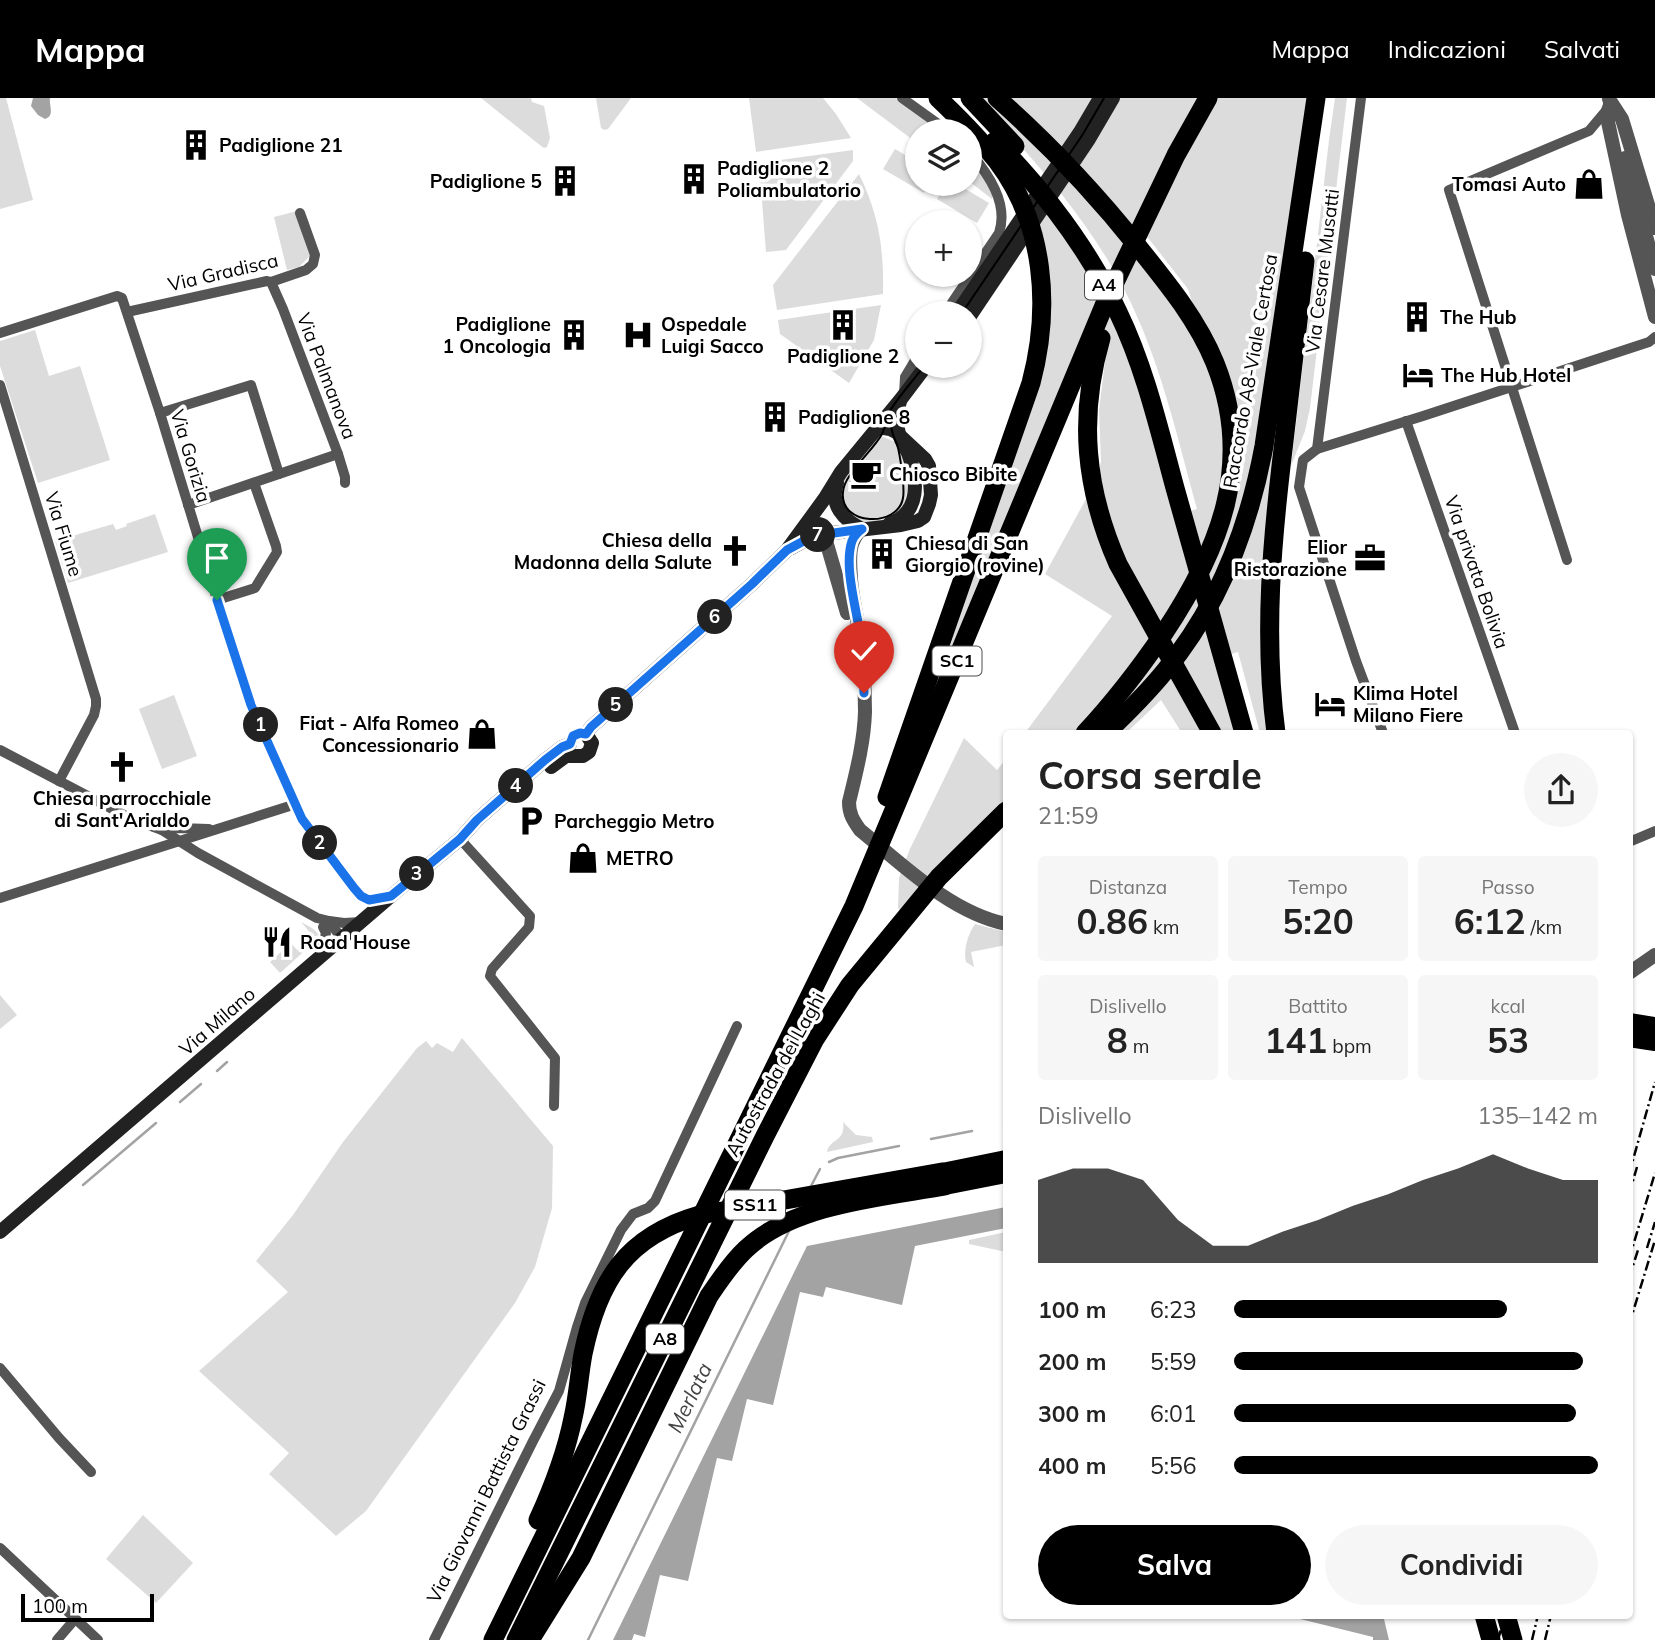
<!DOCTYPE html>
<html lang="it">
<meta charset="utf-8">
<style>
:root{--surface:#fff;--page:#f6f6f6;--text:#222;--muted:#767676;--accent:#000}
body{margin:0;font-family:Mulish,sans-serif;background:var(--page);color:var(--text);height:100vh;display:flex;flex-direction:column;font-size:26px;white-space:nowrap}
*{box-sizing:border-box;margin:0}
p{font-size:23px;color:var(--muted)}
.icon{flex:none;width:38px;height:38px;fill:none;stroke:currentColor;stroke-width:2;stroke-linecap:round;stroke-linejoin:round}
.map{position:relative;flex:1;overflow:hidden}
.side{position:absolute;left:1003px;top:632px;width:630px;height:889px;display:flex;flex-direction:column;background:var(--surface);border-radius:7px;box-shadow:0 2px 5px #0004}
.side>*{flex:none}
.controls{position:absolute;left:905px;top:21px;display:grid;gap:14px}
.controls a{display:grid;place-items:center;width:77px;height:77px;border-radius:50%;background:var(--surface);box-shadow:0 2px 5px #0004;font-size:35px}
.scale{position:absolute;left:21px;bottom:18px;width:133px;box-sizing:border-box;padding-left:7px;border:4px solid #000;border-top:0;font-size:19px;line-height:24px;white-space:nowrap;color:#000;-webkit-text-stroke:5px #fff;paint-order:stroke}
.pin{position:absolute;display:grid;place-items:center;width:60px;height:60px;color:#fff;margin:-72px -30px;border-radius:50% 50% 50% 0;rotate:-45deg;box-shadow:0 0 7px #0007}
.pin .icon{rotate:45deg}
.km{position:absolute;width:35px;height:35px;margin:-18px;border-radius:50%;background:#222;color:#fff;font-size:19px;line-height:35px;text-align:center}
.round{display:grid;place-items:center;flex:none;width:74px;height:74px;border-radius:37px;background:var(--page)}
.overview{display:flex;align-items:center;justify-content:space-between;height:119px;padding:0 35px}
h1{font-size:38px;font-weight:700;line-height:52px}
.stats{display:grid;grid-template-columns:repeat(3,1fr);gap:10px;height:119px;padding:7px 35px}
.stats div{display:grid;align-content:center;border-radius:7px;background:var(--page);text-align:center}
.stats b{font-size:35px;font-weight:700}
.stats small{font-size:19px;font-weight:400}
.stats p{font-size:19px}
.chart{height:196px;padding:14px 35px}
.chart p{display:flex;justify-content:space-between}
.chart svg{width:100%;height:126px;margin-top:7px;fill:var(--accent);opacity:.7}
.primary-button{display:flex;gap:14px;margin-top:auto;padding:14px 35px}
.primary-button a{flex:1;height:80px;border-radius:42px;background:var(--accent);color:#fff;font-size:28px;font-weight:700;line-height:80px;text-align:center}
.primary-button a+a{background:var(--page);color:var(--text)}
ul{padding:0 35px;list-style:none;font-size:23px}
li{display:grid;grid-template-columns:112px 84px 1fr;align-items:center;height:52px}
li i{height:18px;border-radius:9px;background:var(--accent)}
header{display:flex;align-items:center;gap:42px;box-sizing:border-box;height:98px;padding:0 35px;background:var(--accent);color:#fff}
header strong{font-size:33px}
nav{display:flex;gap:38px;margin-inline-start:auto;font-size:24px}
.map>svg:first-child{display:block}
.green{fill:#dcdcdc}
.water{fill:#a3a3a3}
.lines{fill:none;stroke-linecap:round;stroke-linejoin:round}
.stream{stroke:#a3a3a3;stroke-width:2.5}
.minor{stroke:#555;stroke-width:10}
.tertiary{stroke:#555;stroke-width:14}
.secondary{stroke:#222;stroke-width:14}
.trunk{stroke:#000;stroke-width:18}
.motorway{stroke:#000;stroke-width:19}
.tram{stroke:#000;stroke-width:2}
.rail{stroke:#000;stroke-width:2.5;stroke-dasharray:10 3.5 2 3.5;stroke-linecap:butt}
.route-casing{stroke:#fff;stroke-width:14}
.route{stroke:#1a73e8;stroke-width:9}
.labels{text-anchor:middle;stroke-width:7;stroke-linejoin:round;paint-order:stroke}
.shield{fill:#fff;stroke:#4c4c4c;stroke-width:2}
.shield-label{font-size:18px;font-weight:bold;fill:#000}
.poi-label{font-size:19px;font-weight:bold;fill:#000;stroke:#fff;text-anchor:start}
.street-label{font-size:19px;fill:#000;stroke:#fff}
.water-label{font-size:21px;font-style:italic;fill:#444;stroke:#fff}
</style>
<header>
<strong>Mappa</strong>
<nav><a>Mappa</a><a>Indicazioni</a><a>Salvati</a></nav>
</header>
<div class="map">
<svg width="1655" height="1542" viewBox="0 0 1655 1542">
<rect width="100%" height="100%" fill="#fff"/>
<g class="green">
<path d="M0,0H6L33,102L0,111Z"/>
<path d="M481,0H531L532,4L544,8L550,40L547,49L544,50L541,48Z"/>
<path d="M596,0H631L608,31L604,32L601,30Z"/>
<path d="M749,0H823L836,16L851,40L756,54Z"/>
<path d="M857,0H896L942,33H917V45Z"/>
<path d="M976,0H986L1030,39L1121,137L1194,239L1217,293L1226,356L1215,427L1160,531L1078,635H1025L1112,518L1045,476L1098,379L1101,363L1099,312L1106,255L1081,242L905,671L1043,249L1017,76L1052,118L1116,221L1178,416L1197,411C1177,338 1160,261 1125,193C1088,120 1032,59 976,0Z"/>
<path d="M1008,0H1311L1258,352L1235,438L1178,545L1105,628L1159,557L1240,360L1188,191L1149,141L1130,126Z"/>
<path d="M1335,0H1347L1310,310L1305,333L1291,368L1329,42Z"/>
<path d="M895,51L917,64V86H929L924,95L883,71Z"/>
<path d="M853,52V63L786,152L766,154L759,65Z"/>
<path d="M970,59L993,96L992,101L970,84Z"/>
<path d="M859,76C879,117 884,151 883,196L777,212L773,187Z"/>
<path d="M946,86H957L989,105L977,125L937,101Z"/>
<path d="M297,113L312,156L299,169L287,172L274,119Z"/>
<path d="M881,207L874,242L849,285L780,236L778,222Z"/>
<path d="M35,232L49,278L80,268L110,362L38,385L0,268V243Z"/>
<path d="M1287,247L1270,635H1260L1238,554L1217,560L1237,635H1182L1161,602L1126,635H1117L1206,530Z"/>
<path d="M876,336L898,345L904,355L908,391L904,407L892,421L863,425L843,412L841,384Z"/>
<path d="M155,416L168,454L68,485L55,443L113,426L116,432L127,428L126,426Z"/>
<path d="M174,597L197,658L162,671L139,611Z"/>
<path d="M964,640L997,672L1006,661V706L900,812L898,810L899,780L909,753Z"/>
<path d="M301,824C308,828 319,832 319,840L280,875L270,864L291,845L297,852L313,838Z"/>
<path d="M975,826L1006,834V847L971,854L974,869L966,864C963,852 968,836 975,826Z"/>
<path d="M0,897L17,917L0,931Z"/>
<path d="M462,940L553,1048L552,1110L535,1169L515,1205L366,1413L336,1438L269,1376L289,1355L199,1273L288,1194L256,1163L293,1117L343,1044L417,950L426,943L432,950L437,945L453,954Z"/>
<path d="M843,1024L856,1037L872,1039L873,1044L827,1054C830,1040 846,1044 843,1024Z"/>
<path d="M1006,1134V1154L969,1146V1142Z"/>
<path d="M143,1417L193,1465L156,1505L106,1461Z"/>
</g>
<g class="water">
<path d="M33,0H50C49,8 55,18 45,21L38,17L31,8Z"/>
<path d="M1006,1109V1130L915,1148L902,1207L826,1189L823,1199L800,1194L773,1307L747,1301L732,1363L717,1360L688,1483L660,1477L645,1539L634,1536L632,1542H613L807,1148Z"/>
<path d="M1284,1517H1383L1389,1542H1373V1539Z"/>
</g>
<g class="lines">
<g class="stream">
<path d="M217,973L227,964"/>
<path d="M180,1004L201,986"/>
<path d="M1004,1027L1006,1026"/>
<path d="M931,1041L972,1033"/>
<path d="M829,1064L838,1060L899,1048"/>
<path d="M83,1087L156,1025"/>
<path d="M810,1090L820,1071"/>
<path d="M588,1542L789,1133"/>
</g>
<g class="minor">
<path d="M902,0L948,33"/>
<path d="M271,184L283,211L338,356L345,379V385"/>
<path d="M127,214L267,183L271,184L306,172L313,166L315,157L300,115"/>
<path d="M945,215L999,135C1009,105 988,76 970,54"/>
<path d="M0,235L117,198L122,200L160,315L235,560L251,607L302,721L361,798L369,802L388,799"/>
<path d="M0,287L96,601V608L94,617L59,683"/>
<path d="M904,297L905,279L917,259"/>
<path d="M160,315L251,287L279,376"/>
<path d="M1406,323L1515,635"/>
<path d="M1317,351L1361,0"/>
<path d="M188,407L338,356"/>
<path d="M1567,462L1449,92L1589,33L1605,14L1609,6"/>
<path d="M217,502L255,490L277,454L276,448L254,385"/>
<path d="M1383,635L1356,563L1299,389L1303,362L1317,351L1423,318L1649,244L1655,239"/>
<path d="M0,652L143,727"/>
<path d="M140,724L162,732L198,755L317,820L329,823L342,841"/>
<path d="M162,732L178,730L209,731"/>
<path d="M460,741L530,818L529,829L492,871L490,878L555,960L554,1008"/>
<path d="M1629,744L1655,733"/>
<path d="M0,800L296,706"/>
<path d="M329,823L344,825L362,824"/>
<path d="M320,860L326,835L323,829"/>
<path d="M0,1270L59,1340L91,1374"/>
<path d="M0,1450L98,1542"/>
<path d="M57,1542L75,1521"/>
<path d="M434,1542L532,1345L559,1293L577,1229L585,1205L621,1132L633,1116L648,1110L655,1103L737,928"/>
</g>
<g class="tertiary">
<path d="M1609,1L1622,21L1655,130"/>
<path d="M1610,5L1608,24L1628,117L1655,219"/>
<path d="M1625,60L1655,171"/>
<path d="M862,431C847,444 850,462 851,481C852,497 856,512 858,528C863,556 865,586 865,614C864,645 856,675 849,704C849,716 853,722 860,732C903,767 950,814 1006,826"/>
<path d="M824,436L847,515"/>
<path d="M1629,875L1655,857"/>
</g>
<g class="secondary">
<path d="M957,215L1080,34L1100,0"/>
<path d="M970,218L1089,41L1113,0"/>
<path d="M837,385C829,407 844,422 862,431"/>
<path d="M890,425C921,415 918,381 908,355C905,349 901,343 899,336C896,325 897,313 900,303"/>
<path d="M791,450L813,438L824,436L901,427L918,423L924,419L929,406L931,397L929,368L925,361L896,334L890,331L878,329"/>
<path d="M586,636L591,629L752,486L787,452L825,400L841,374L901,301L926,268"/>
<path d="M551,669L566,658H583L589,654L592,645L586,636"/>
<path d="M0,1134L391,798L460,741L477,722L545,662L562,649L570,646"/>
</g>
<g class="trunk">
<path d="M1629,924L1655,928"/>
<path d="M1629,940L1655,944"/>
<path d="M942,1074L1006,1061"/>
<path d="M945,1088L1006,1076"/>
</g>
<g class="motorway">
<path d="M970,0L1015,48"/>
<path d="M997,0C1049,46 1096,96 1139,150C1168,186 1198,223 1215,265C1255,365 1220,451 1164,535C1140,570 1114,604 1085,635"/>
<path d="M995,43C1044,93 1088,150 1118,214C1145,270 1159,331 1175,390C1198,472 1221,554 1244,635"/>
<path d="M1101,240C1078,319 1085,391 1118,466L1212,635"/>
<path d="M1106,635C1127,615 1147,595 1165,573C1218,509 1249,429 1264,348L1316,0"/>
<path d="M1276,635C1263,537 1272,441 1284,343C1291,283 1298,223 1305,163"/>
<path d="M887,699L1031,285C1051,210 1045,126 997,63C979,40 959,20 938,0"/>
<path d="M538,1422C553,1389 566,1355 573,1320C578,1299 579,1277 583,1256C598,1183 626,1138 700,1117L942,1074"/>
<path d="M1484,1517L1491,1542"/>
<path d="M1506,1517L1513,1542"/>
<path d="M493,1542L854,808L1106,203L1176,57L1208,0"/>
<path d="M516,1542L765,1038L815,941L850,887L939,779L1006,713"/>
<path d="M530,1542L581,1460L709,1198C720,1182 731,1165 746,1151C793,1106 883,1099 945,1088"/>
</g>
<g class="tram">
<path d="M962,215L1083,36L1104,0"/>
<path d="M891,326C891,334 894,339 897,346C900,356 905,390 903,400C898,430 839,428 843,394C844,376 873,353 882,336C885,330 885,322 888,316C897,300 913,283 924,268"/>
</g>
<g class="rail">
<path d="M1629,1076L1655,984"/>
<path d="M1629,1096L1637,1069"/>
<path d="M1647,1150L1655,1124"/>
<path d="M1629,1161L1655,1075"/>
<path d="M1629,1180L1638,1152"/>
<path d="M1629,1227L1655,1142"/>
<path d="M1498,1542L1505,1517"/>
<path d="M1532,1542L1538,1517"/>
<path d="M1545,1542L1551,1517"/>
</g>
</g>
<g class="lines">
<defs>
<path id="route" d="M217,502L251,607L302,721L354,790L361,798L369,802L391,798L460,741L477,722L545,662L562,649L570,646L573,638L580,635L586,636L591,629L752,486L787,452L813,438L862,431C858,434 854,438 852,443C844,466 855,506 859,530C862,552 863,574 864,595"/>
</defs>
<use href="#route" class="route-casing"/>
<use href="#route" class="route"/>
</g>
<defs>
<symbol id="building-bare" viewBox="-9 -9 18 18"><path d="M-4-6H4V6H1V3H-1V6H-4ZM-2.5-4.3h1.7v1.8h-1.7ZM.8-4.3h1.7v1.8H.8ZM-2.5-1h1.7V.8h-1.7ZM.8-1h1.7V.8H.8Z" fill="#000" stroke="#fff" stroke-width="2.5" paint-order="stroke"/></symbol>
<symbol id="shop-bare" viewBox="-9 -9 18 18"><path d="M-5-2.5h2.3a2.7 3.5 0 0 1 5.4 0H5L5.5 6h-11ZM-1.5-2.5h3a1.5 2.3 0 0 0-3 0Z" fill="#000" stroke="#fff" stroke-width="2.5" paint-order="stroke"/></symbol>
<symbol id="hospital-bare" viewBox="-9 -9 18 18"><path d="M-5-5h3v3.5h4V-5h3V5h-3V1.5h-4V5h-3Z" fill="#000" stroke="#fff" stroke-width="2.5" paint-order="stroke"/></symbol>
<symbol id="hotel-bare" viewBox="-9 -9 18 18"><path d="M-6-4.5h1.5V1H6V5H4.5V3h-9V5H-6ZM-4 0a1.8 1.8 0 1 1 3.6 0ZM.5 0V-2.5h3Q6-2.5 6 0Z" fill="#000" stroke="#fff" stroke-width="2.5" paint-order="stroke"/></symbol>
<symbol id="cafe-bare" viewBox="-9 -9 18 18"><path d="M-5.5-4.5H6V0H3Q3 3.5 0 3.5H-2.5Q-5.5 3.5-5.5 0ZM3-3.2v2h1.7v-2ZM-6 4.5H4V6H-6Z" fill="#000" stroke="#fff" stroke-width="2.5" paint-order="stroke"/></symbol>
<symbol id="church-bare" viewBox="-9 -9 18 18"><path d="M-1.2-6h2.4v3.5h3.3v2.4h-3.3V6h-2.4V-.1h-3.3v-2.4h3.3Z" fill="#000" stroke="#fff" stroke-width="2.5" paint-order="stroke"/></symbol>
<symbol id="office-bare" viewBox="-9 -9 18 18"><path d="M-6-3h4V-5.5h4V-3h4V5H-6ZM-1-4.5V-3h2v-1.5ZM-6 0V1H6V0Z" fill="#000" stroke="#fff" stroke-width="2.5" paint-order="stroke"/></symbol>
<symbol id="parking-bare" viewBox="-9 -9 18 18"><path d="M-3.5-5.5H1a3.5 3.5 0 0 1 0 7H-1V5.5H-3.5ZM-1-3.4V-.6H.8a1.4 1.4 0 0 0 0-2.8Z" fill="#000" stroke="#fff" stroke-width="2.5" paint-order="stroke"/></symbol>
<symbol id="restaurant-bare" viewBox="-9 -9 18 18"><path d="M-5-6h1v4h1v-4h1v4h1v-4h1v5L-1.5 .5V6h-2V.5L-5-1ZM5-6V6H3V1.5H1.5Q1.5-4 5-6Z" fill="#000" stroke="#fff" stroke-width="2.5" paint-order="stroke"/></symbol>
</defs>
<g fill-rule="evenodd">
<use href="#building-bare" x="174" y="25" width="44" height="44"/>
<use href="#building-bare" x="672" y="59" width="44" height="44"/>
<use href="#building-bare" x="543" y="61" width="44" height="44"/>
<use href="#shop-bare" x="1567" y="64" width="44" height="44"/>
<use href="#building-bare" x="1395" y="197" width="44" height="44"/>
<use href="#building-bare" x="821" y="205" width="44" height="44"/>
<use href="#building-bare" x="552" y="215" width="44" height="44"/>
<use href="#hospital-bare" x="616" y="215" width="44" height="44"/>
<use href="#hotel-bare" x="1396" y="255" width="44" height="44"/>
<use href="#building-bare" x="753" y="297" width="44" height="44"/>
<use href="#cafe-bare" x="844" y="354" width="44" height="44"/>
<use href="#church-bare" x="713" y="431" width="44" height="44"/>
<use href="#building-bare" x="860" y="434" width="44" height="44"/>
<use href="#office-bare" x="1348" y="438" width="44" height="44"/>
<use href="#hotel-bare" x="1308" y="584" width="44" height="44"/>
<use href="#shop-bare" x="460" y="614" width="44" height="44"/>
<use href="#church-bare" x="100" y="647" width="44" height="44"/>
<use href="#parking-bare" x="509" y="701" width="44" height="44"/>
<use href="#shop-bare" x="561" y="738" width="44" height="44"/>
<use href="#restaurant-bare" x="255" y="822" width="44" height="44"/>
</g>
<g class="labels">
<g class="shield">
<rect x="1085" y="172.5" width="38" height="29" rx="5"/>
<rect x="932.5" y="548.5" width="49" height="29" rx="5"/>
<rect x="725" y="1092.5" width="60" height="29" rx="5"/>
<rect x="646" y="1226.5" width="38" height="29" rx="5"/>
</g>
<g class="shield-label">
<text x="1104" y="193">A4</text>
<text x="957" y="569">SC1</text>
<text x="755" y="1113">SS11</text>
<text x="665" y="1247">A8</text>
</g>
<g class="poi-label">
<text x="219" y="54">Padiglione 21</text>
<text x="717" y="77">Padiglione 2<tspan x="717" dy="22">Poliambulatorio</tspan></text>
<text x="542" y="90" text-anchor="end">Padiglione 5</text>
<text x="1566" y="93" text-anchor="end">Tomasi Auto</text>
<text x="1440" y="226">The Hub</text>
<text x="551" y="233" text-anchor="end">Padiglione<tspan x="551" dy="22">1 Oncologia</tspan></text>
<text x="661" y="233">Ospedale<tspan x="661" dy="22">Luigi Sacco</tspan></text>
<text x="843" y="265" text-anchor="middle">Padiglione 2</text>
<text x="1441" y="284">The Hub Hotel</text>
<text x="798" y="326">Padiglione 8</text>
<text x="889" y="383">Chiosco Bibite</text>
<text x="712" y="449" text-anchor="end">Chiesa della<tspan x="712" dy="22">Madonna della Salute</tspan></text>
<text x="905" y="452">Chiesa di San<tspan x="905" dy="22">Giorgio (rovine)</tspan></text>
<text x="1347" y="456" text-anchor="end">Elior<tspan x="1347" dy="22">Ristorazione</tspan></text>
<text x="1353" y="602">Klima Hotel<tspan x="1353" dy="22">Milano Fiere</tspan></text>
<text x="459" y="632" text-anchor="end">Fiat - Alfa Romeo<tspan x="459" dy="22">Concessionario</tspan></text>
<text x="122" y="707" text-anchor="middle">Chiesa parrocchiale<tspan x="122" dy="22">di Sant'Arialdo</tspan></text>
<text x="554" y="730">Parcheggio Metro</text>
<text x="606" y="767">METRO</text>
<text x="300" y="851">Road House</text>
</g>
<g class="street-label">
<text transform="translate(1322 173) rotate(-83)" y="7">Via Cesare Musatti</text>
<text transform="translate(223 174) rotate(-13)" y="7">Via Gradisca</text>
<text transform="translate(1250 273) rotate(-80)" y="7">Raccordo A8-Viale Certosa</text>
<text transform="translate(327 278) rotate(69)" y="7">Via Palmanova</text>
<text transform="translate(191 358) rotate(73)" y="7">Via Gorizia</text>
<text transform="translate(64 436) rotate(73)" y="7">Via Fiume</text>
<text transform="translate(1477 474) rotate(71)" y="7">Via privata Bolivia</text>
<text transform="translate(217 923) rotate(-41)" y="7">Via Milano</text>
<text transform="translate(775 976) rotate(-61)" y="7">Autostrada dei Laghi</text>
<text transform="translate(486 1393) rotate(-64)" y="7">Via Giovanni Battista Grassi</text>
</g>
<g class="water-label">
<text transform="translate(690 1300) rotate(-64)" y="7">Merlata</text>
</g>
</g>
</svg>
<div class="controls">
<a><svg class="icon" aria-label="layers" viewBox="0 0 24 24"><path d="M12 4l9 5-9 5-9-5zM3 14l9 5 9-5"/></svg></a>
<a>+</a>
<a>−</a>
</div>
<div class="scale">100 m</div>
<div class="pin" style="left:217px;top:502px;background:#1e9e55"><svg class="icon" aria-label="arrive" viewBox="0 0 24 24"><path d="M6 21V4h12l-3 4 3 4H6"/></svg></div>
<div class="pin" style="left:864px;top:595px;background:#d93025"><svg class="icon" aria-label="check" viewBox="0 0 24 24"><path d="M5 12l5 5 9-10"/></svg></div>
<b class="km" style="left:261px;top:627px">1</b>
<b class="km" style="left:320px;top:745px">2</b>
<b class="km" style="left:417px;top:776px">3</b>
<b class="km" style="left:516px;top:688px">4</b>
<b class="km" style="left:616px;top:607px">5</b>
<b class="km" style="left:715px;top:519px">6</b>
<b class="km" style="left:818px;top:437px">7</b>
<section class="side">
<div class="overview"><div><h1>Corsa serale</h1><p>21:59</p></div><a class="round"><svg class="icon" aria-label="share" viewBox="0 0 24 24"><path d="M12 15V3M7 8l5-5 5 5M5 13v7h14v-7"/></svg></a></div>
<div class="stats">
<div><p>Distanza</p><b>0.86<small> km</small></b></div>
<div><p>Tempo</p><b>5:20</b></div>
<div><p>Passo</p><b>6:12<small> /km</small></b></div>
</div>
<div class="stats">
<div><p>Dislivello</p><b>8<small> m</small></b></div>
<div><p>Battito</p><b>141<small> bpm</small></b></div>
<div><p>kcal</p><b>53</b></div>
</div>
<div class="chart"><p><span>Dislivello</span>135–142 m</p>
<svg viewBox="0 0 160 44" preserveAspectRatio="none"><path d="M0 44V15L10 11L20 11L30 15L40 29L50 38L60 38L70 33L80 29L90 24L100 20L110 15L120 11L130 6L140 11L150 15L160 15V44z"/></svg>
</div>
<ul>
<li><b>100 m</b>6:23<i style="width:75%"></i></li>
<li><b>200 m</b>5:59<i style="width:96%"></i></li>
<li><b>300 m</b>6:01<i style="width:94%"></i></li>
<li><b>400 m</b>5:56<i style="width:100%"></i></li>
</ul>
<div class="primary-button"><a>Salva</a><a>Condividi</a></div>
</section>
</div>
